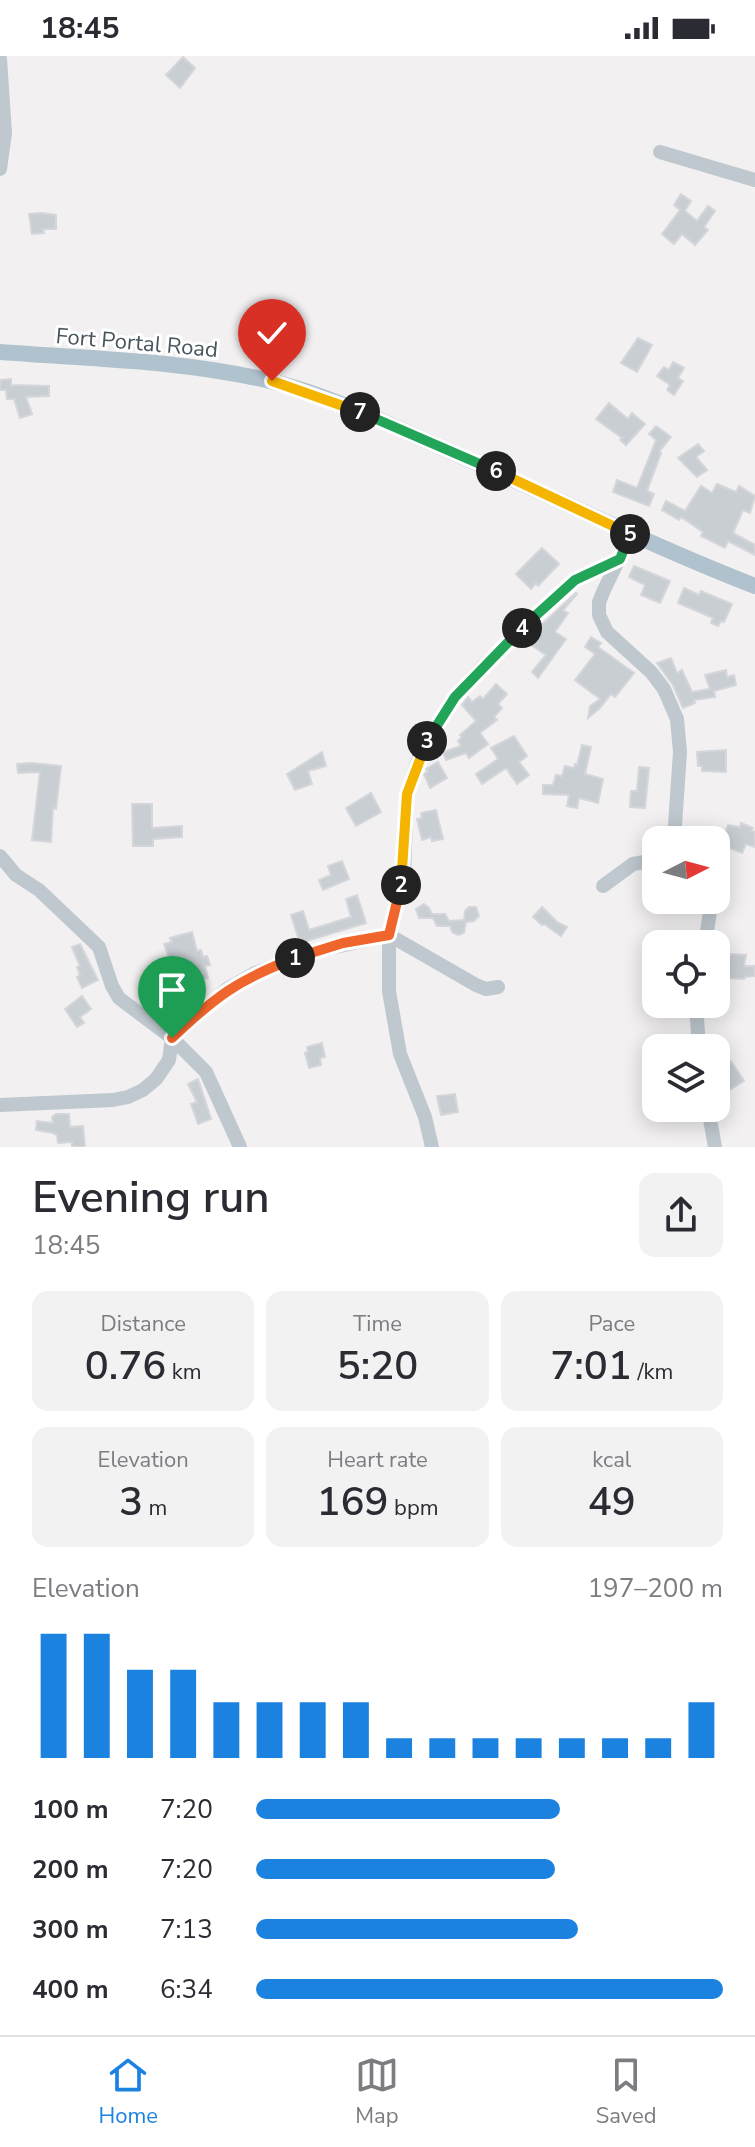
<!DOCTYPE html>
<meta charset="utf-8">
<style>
:root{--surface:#fff;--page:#f2f2f3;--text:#2b2b33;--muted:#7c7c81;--line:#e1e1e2;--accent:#1c82df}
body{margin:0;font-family:"Nunito Sans",sans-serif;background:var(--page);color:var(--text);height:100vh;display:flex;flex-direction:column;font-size:30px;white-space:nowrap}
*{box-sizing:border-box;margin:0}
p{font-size:26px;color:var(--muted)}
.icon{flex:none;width:44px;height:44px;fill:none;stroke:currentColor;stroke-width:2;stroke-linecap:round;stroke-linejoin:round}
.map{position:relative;height:1091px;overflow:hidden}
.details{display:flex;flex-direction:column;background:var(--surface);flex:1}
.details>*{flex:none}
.needle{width:52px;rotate:84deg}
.buttons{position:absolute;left:642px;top:770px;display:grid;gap:16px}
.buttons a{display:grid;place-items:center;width:88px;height:88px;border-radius:16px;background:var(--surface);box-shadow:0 4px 20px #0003;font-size:40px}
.pin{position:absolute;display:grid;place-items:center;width:68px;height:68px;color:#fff;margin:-82px -34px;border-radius:50% 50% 50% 0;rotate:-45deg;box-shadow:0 0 8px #0007}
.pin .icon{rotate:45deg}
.km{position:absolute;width:40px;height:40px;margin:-20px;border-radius:50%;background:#222;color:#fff;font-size:22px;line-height:40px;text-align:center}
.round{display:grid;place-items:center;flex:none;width:84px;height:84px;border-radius:16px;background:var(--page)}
.overview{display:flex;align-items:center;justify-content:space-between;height:136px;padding:0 32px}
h1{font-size:44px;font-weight:600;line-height:60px}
.metrics{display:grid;grid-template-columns:repeat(3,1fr);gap:12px;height:136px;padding:8px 32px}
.metrics div{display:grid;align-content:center;border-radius:16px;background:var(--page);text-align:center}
.metrics b{font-size:40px;font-weight:600}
.metrics small{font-size:22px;font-weight:400}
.metrics p{font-size:22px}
.chart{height:224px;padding:16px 32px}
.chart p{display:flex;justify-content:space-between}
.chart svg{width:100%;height:144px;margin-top:8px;stroke:var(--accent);stroke-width:6}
ul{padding:0 32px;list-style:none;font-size:26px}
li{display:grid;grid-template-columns:128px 96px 1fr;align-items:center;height:60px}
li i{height:20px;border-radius:10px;background:var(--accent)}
.status{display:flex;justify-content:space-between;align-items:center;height:56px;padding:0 40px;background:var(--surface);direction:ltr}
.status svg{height:22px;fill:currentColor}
.tabs{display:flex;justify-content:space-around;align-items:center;height:112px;border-top:2px solid var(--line);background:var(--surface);font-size:22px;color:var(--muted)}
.tabs a{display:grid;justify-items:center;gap:4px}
.tabs .selected{color:var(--accent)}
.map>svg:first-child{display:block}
.building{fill:#c9ced2;stroke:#d4d6db;stroke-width:2}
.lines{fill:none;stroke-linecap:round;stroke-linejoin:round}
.minor{stroke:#bec8ce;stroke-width:14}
.major{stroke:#b0c2ce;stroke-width:16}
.split-1-casing{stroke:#fff;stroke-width:16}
.split-2-casing{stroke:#fff;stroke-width:16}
.split-3-casing{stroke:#fff;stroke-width:16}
.split-4-casing{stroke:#fff;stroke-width:16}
.split-5-casing{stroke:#fff;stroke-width:16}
.split-6-casing{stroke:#fff;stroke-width:16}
.split-7-casing{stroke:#fff;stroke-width:16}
.split-8-casing{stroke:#fff;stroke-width:16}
.split-1{stroke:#f0652b;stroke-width:10}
.split-2{stroke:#f0652b;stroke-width:10}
.split-3{stroke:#f5b400;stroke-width:10}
.split-4{stroke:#22a559;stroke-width:10}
.split-5{stroke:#22a559;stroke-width:10}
.split-6{stroke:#f5b400;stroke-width:10}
.split-7{stroke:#22a559;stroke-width:10}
.split-8{stroke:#f5b400;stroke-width:10}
.labels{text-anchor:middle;stroke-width:6;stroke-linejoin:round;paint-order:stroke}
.street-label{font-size:22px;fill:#48555d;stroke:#fff}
</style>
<div class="status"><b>18:45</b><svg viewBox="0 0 49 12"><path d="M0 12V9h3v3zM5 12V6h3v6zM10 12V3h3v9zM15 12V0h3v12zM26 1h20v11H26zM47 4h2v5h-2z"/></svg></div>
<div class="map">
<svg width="755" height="1091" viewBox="0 0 755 1091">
<rect width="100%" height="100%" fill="#f2f0f0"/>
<g class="building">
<path d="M183,1L195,12L180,32L166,19Z"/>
<path d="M681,138L691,145L685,155L697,165L708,150L715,155L704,171L708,174L695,189L682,178L674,188L662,178L680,154L674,149Z"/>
<path d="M42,157L56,159V173H43L44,177L32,178L29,158Z"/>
<path d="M638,282L652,289L637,316L621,307Z"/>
<path d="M673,306L684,312L678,322L683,325L674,339L667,334L670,329L657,320L664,311L669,314Z"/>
<path d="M11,323V329L49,330V340L26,341L32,358L20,362L14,343H7L6,334H0V324Z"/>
<path d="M609,347L628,363L632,357L645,368L626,389L620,384L622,382L596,363Z"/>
<path d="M656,370L671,381L659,396L661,397L647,435L654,438L649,450L613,436L617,424L637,432L656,384L649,378Z"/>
<path d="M698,388L704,395L696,401L707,414L697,421L678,402Z"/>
<path d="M717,428L736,436L739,430L755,440L750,457L743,454L733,477L755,489V499L728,485L725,492L701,480L703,476L681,461L679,464L662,454L666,445L685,455L701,430L712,437Z"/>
<path d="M542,492L559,508L538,530L536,527L531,533L516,518Z"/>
<path d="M634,510L670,525L660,547L641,539L645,529L629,521Z"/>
<path d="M684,532L699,539L701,535L732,548L724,566L721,565L718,570L711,567L713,562L678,547Z"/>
<path d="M576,537L577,538L563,554L568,557L555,576L566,583L538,622L532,616L546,599L528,587L536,574Z"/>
<path d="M591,581L601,587L598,591L634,617L615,641L611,638L600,652L588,662L590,650L600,643L575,624L595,598L585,591Z"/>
<path d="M671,602L677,617L682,614L692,636L710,633L705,619L726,614L727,621L734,619L736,629L714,635L715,641L694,644L695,647L683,652L673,629L657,607Z"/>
<path d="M496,628L507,638L498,648L502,652L494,661L497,664L480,677L488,688L469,702L466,697L446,704L443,696L461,690L458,685L462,681L460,679L476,665L462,649L468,641L472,646L480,640L483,643Z"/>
<path d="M514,680L527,700L519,706L529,719L517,728L506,712L482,728L476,718L498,703L491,692Z"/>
<path d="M582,689L591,691L585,718L603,723L598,747L579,742L577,752L567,750L569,739L543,738V729H553L556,719L562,720L565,710L574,712L575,708L577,709Z"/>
<path d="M726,694V716L702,715V710H698L697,696Z"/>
<path d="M322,696L326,710L308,715L312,728L295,734L287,718Z"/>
<path d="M438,706L447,722L430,732L424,718L428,716L426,713Z"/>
<path d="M32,707L61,710L56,753L53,752L51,786L32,784L40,716L18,717L17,708Z"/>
<path d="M639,711L649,712L645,752L630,751L631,735H637Z"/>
<path d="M371,737L381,756L356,770L346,752Z"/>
<path d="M132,748H152V772L182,770V781L153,783V790H133Z"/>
<path d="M436,754L443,783L432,785L431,781L422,784L417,763L422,762L421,757Z"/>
<path d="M741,767L753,772L751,775L755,776V791L746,788L742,797L725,790L728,784L723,782L728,769L740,771Z"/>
<path d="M342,805L349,823L323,834L319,824L331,819L328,810Z"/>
<path d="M357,839L366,867L300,887L291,859L303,855L309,874L351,861L346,843Z"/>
<path d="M424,848L429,852L432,858H445L449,865L464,864L465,855L469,851H476L479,860L474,865L466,866L464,877L458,879L452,876L450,870H437L433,862H419L416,853Z"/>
<path d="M542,851L557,866L567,871L561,880L544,868L542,869L533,861Z"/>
<path d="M192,876L197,895L201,894L203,901L207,900L210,909L205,910L208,922L179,929L164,888L172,886L170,882Z"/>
<path d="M80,888L98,924L82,932L77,921L80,919L77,911L80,910L72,891Z"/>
<path d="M729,898L746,899L744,910H755V920L745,921L744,923L727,922L728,916H724L725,903L728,904Z"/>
<path d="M82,940L91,953L80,961L84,967L77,971L65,953Z"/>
<path d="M322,987L325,1001L320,1002L321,1009L309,1012L305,997L308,996L307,991Z"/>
<path d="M731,1005L744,1025L728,1035L724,1029L720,1032L716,1026L719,1020L716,1014Z"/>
<path d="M198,1023L211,1063L198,1068L191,1048L197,1046L188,1028Z"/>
<path d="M455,1038L458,1056L441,1059L437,1040Z"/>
<path d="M56,1058H69L70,1071L83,1070L85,1091H72V1086L58,1087L57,1079L53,1077L36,1074L37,1065L53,1067L52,1061Z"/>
</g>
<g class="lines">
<g class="minor">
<path d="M0,3L5,77L0,113"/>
<path d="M660,96L755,124"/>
<path d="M631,478L604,534L599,546V559L607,576L651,616L664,633L677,663L680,696L674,784"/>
<path d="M0,800L16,819L39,834L99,891L112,930L119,942L172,982L206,1016L240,1091"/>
<path d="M603,830L633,808L656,804"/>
<path d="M703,844L710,856L705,888"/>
<path d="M696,948L699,992"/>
<path d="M0,1049L113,1044L128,1041L143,1034L156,1023L169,1004L172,982L227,933L255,917L304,898L389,879L476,929L486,933L498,931"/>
<path d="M708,1052L715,1091"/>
<path d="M432,1091L425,1061L400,998L389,935V879L404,819L407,738L422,692L455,641L484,609L575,524L620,503"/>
</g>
<path class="major" d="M0,296C90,303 182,304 270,325C325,338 377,363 429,386C538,433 644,487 755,530"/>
</g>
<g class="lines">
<defs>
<path id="split-1" d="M172,982C216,940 238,924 295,902"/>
<path id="split-2" d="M295,902L343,887L389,879L401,829"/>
<path id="split-3" d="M401,829L407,738L427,685"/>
<path id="split-4" d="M427,685L455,641L522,572"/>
<path id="split-5" d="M522,572L575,524L620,503L630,478"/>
<path id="split-6" d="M496,415L630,478"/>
<path id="split-7" d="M360,356L496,415"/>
<path id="split-8" d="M272,325L360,356"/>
</defs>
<use href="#split-1" class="split-1-casing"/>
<use href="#split-2" class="split-2-casing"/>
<use href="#split-3" class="split-3-casing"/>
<use href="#split-4" class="split-4-casing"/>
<use href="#split-5" class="split-5-casing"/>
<use href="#split-6" class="split-6-casing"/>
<use href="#split-7" class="split-7-casing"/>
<use href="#split-8" class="split-8-casing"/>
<use href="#split-1" class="split-1"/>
<use href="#split-2" class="split-2"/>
<use href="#split-3" class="split-3"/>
<use href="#split-4" class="split-4"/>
<use href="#split-5" class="split-5"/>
<use href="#split-6" class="split-6"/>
<use href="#split-7" class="split-7"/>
<use href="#split-8" class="split-8"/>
</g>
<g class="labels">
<g class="street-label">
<text transform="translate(137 286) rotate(5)" y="8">Fort Portal Road</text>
</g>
</g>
</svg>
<div class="buttons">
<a><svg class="needle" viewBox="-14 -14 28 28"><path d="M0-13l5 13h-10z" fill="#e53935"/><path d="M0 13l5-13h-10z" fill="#7c7c81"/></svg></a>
<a><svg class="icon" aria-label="locate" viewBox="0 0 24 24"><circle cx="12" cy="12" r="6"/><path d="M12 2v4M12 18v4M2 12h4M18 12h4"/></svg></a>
<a><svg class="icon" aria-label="layers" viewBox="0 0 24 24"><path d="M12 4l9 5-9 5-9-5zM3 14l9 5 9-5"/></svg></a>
</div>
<div class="pin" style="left:172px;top:982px;background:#1e9e55"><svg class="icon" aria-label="arrive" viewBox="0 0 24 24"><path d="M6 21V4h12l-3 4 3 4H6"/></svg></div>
<div class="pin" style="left:272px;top:325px;background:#d93025"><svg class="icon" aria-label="check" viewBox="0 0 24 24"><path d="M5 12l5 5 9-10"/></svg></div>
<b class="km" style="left:295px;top:902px">1</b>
<b class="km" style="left:401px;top:829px">2</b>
<b class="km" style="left:427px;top:685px">3</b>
<b class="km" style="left:522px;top:572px">4</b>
<b class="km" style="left:630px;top:478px">5</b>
<b class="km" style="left:496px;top:415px">6</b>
<b class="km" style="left:360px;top:356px">7</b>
</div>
<section class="details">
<div class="overview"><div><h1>Evening run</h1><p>18:45</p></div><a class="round"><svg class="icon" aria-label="share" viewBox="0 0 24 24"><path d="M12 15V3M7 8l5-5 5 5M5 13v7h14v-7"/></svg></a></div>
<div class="metrics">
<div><p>Distance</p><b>0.76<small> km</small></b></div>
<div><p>Time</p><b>5:20</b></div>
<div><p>Pace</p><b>7:01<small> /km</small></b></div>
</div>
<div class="metrics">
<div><p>Elevation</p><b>3<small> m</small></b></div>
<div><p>Heart rate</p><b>169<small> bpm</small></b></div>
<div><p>kcal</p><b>49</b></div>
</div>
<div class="chart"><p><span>Elevation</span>197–200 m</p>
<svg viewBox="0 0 160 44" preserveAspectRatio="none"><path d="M5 44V6M15 44V6M25 44V17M35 44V17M45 44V27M55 44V27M65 44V27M75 44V27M85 44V38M95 44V38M105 44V38M115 44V38M125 44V38M135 44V38M145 44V38M155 44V27"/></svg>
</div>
<ul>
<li><b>100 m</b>7:20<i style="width:65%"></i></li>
<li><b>200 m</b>7:20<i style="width:64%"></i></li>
<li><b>300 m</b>7:13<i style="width:69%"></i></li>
<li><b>400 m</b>6:34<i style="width:100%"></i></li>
</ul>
</section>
<nav class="tabs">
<a class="selected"><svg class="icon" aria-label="home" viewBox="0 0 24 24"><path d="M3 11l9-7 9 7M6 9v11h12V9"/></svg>Home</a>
<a><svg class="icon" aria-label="map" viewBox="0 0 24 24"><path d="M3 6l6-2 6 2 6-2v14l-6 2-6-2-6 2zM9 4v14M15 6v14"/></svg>Map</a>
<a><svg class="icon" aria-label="saved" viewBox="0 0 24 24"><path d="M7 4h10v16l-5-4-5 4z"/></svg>Saved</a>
</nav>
